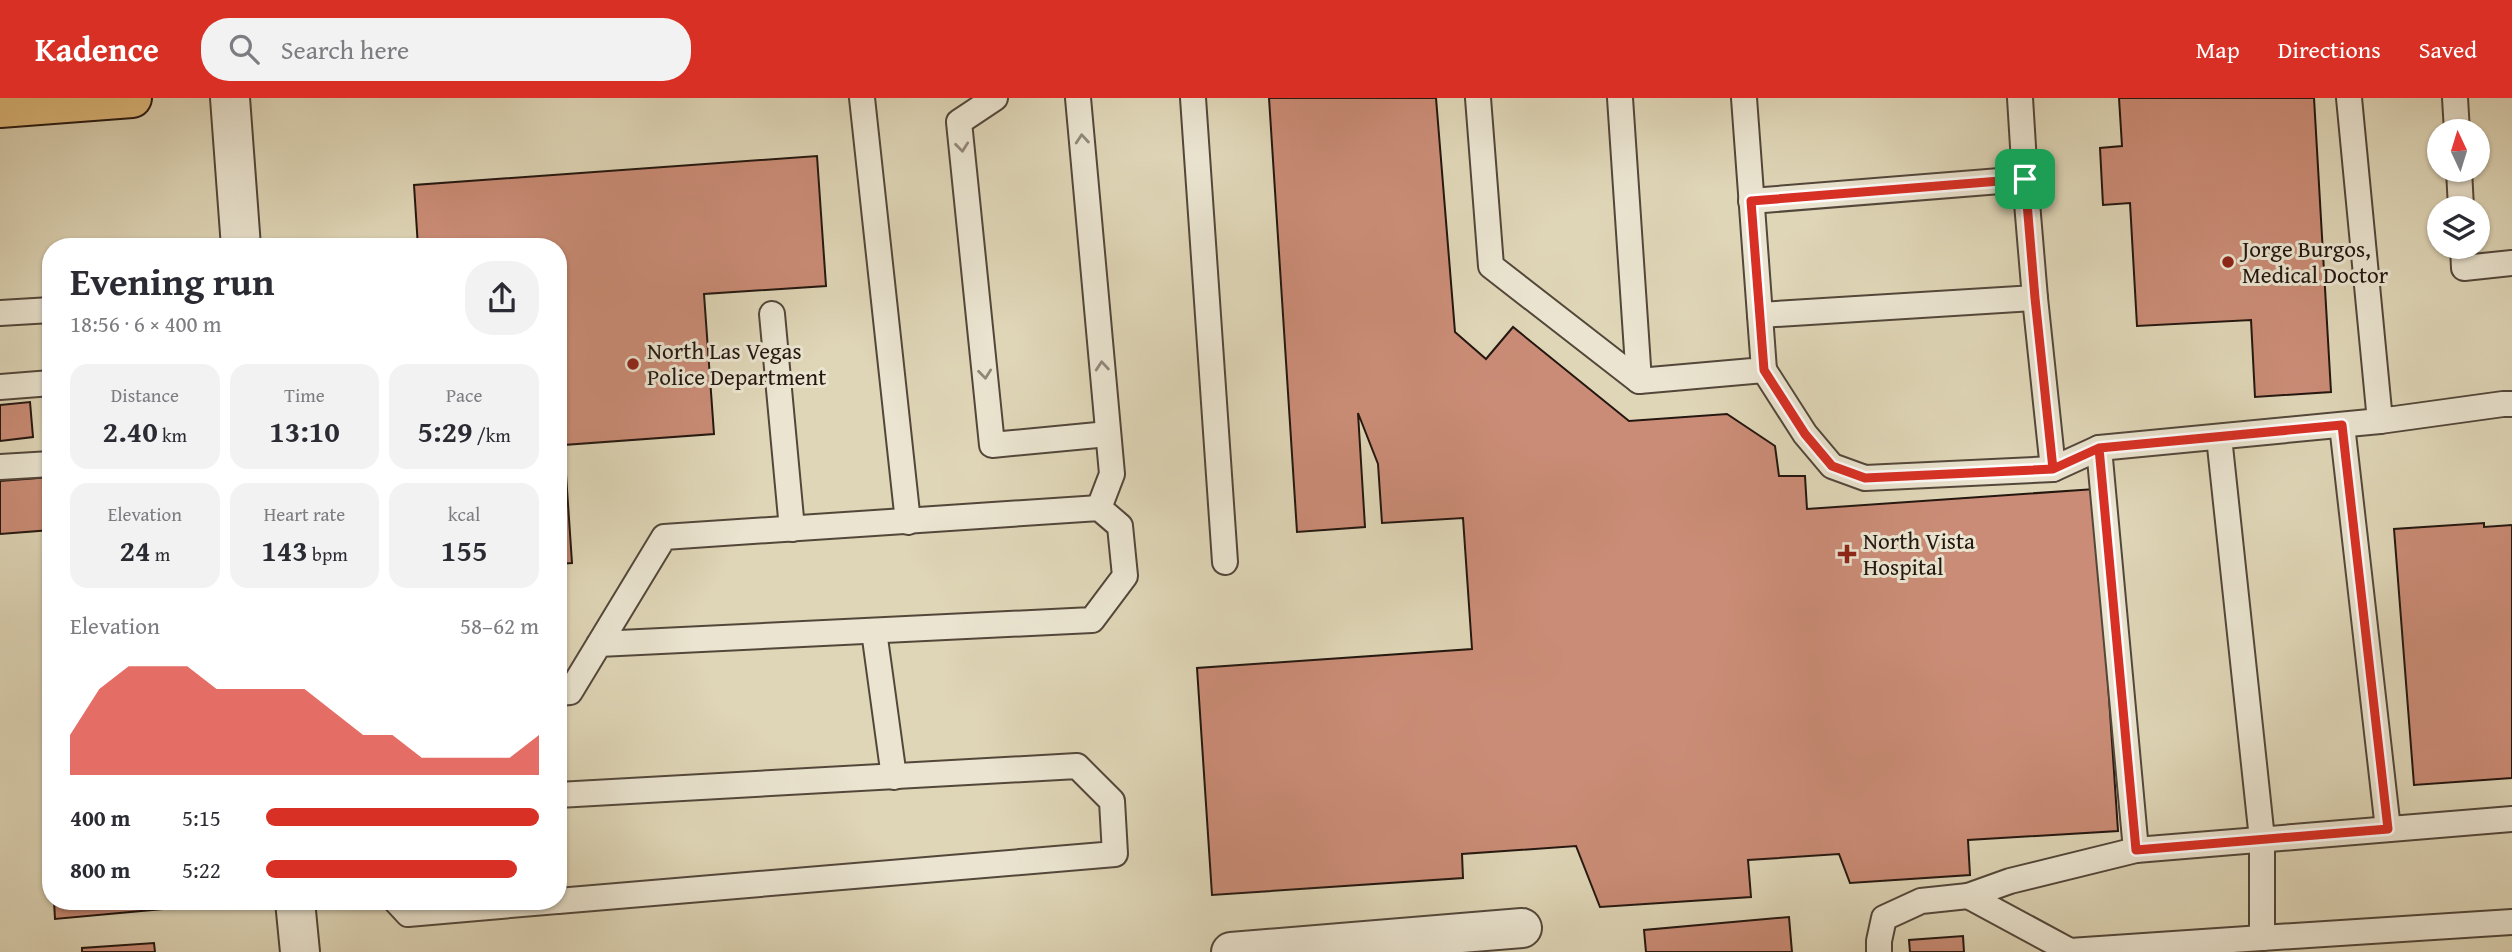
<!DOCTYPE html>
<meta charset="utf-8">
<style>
:root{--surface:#fff;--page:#f2f2f3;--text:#2b2b33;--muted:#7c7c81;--accent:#d93025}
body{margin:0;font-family:"Gentium Book Plus",serif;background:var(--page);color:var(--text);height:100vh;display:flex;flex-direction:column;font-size:26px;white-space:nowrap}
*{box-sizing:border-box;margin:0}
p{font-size:23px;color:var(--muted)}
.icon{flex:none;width:38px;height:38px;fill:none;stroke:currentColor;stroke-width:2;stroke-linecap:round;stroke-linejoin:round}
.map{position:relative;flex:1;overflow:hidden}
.side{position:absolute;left:42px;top:140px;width:525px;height:672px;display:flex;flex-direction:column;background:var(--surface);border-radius:28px;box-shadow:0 2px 5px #0004}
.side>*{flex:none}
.needle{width:46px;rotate:356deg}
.fabs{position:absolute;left:2427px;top:21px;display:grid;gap:14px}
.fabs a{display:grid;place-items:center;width:63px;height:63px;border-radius:50%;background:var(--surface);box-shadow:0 2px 5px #0004;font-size:35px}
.pin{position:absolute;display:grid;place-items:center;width:60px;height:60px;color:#fff;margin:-30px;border-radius:14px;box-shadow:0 4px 10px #0006}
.round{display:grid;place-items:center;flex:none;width:74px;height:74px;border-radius:28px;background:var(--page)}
.head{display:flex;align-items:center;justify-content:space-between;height:119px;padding:0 28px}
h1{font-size:38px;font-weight:700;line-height:52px}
.stats{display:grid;grid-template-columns:repeat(3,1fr);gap:10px;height:119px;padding:7px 28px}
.stats div{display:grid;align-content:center;border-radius:18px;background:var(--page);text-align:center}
.stats b{font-size:30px;font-weight:700}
.stats small{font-size:19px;font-weight:400}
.stats p{font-size:19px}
.chart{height:196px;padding:14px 28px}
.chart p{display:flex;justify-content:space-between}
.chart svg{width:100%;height:126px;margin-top:7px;fill:var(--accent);opacity:.7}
ul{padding:0 28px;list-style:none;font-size:23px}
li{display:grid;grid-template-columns:112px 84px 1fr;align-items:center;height:52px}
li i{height:18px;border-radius:9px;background:var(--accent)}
header{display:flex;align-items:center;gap:42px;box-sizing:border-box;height:98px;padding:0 35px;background:var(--accent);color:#fff}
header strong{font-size:33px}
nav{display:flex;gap:38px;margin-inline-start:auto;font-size:24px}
.search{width:490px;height:63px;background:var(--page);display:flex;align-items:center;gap:18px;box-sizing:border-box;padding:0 24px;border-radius:28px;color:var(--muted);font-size:26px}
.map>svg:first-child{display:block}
.building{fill:#ca8c76;stroke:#241710;stroke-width:2}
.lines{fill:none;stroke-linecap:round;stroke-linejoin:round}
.service-casing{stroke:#53473a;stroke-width:28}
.minor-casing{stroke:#53473a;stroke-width:42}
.tertiary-casing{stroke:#53473a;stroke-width:42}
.primary-casing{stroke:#241710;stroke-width:42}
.service{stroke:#eae4d0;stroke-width:24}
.minor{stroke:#eae4d0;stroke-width:38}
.tertiary{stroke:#eae4d0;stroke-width:38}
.primary{stroke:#e0bb7c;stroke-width:38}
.oneway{stroke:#91887a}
.route-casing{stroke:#fff;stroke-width:14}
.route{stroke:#d93025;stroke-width:9}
.poi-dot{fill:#8f2418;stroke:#eae4d0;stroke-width:2.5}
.labels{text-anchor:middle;stroke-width:6;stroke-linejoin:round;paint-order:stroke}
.poi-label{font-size:23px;fill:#241710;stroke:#eae4d0;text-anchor:start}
</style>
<header>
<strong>Kadence</strong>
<div class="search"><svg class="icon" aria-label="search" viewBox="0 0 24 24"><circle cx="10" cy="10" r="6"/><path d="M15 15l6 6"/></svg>Search here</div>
<nav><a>Map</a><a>Directions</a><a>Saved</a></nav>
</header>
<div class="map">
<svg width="2512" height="854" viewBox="0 0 2512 854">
<rect width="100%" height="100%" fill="#dfd6b7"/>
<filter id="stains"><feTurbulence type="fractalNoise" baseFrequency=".00286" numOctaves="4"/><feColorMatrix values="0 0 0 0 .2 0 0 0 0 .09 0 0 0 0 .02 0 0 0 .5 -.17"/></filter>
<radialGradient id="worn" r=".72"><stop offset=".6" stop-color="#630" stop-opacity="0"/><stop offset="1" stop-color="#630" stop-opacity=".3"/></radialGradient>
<g class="building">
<path d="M1269,0H1436L1455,234L1486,261L1513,229L1629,323L1727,316L1775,348L1779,378H1805L1807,411L2095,391L2118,733L1968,742L1970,777L1850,785L1839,756L1748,762L1751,799L1600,809L1576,748L1462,756L1463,780L1212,797L1197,570L1472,551L1463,420L1382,425L1378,366L1358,315L1365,429L1297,434Z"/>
<path d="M2119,0H2314L2331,294L2255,299L2251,222L2137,228L2130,105L2103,107L2100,50L2122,48Z"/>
<path d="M817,58L826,188L704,196L714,336L564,347L572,465L558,466V149H418L414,87Z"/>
<path d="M30,304L33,339L0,343V307Z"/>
<path d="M51,379V432L0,436V383Z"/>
<path d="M2484,425V429L2512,427V680L2414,687L2394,431Z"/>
<path d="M51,606V644H48L44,607Z"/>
<path d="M54,803H194L195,808L55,821Z"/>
<path d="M1789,819L1792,854H1646L1644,832Z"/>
<path d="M1963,838L1964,854H1910L1909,842Z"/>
<path d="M154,845L155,854H82V850Z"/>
</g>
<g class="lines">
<defs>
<g id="service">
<path d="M862,0L908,424"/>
<path d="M995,0L959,24L992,347L1108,336"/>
<path d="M1078,0L1112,376L1099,410"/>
<path d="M1193,0L1225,464"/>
<path d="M1478,0L1491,168L1639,283"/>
<path d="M1620,0L1639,283L1764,272L1744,0"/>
<path d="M2349,0L2380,323L2503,306H2512"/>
<path d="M2455,0L2457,33"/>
<path d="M2459,72L2461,110"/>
<path d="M1751,103L2025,81L2020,0"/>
<path d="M2463,149L2464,170L2512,165"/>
<path d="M2035,200L2053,371"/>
<path d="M0,215L51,212"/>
<path d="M772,216L792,431"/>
<path d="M1760,217L2035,200L2025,81"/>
<path d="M1764,272L1805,336L1832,368L1865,380L2053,371L2099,350"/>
<path d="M0,289L51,285"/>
<path d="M2380,323L2099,350L2136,752L2512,721"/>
<path d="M2342,327L2388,731"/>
<path d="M2219,339L2262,741V840L2512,824"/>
<path d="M0,369L51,366"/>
<path d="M874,533L894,679"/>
<path d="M558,595L570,594L664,439L1099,410L1120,428L1125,478L1092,522L599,546"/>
<path d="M558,697L1077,668L1112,703L1115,756L558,803"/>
<path d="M2136,752L2010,783L1968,798L2070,853L2262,840"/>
<path d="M396,803L408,816L557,803"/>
<path d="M1879,854V843L1884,820L1921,803L1968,798"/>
</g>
<path id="minor" d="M1231,854L1522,830"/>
<g id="tertiary">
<path d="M230,0L241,149"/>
<path d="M295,803L300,854"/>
</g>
<path id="primary" d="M0,10L132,0"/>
</defs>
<use href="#service" class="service-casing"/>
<use href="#minor" class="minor-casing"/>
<use href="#tertiary" class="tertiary-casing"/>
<use href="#primary" class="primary-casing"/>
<use href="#service" class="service"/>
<use href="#minor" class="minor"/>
<use href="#tertiary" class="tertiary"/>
<use href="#primary" class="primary"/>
</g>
<defs><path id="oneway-chevron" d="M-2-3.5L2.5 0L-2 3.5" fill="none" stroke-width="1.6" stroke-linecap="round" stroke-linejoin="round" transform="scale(1.75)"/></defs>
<g class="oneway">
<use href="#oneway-chevron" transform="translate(1082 41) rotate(-95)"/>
<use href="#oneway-chevron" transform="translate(962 49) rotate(84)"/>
<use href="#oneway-chevron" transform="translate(1102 268) rotate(-95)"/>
<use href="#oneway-chevron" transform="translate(985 276) rotate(84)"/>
</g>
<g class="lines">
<defs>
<path id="route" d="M2025,81L1751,103L1764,272L1805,336L1832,368L1865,380L2053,371L2099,350L2136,752L2388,731L2342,327L2099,350L2053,371L2035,200L2025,81"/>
</defs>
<use href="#route" class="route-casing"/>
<use href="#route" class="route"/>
</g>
<g class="poi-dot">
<circle cx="2228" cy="164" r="7"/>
<circle cx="633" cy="266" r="7"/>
<path d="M1843.5 445.5h7v7h7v7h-7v7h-7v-7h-7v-7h7z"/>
</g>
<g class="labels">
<g class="poi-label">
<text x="2242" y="159">Jorge Burgos,<tspan x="2242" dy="26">Medical Doctor</tspan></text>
<text x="647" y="261">North Las Vegas<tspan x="647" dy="26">Police Department</tspan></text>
<text x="1863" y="451">North Vista<tspan x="1863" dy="26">Hospital</tspan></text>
</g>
</g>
<rect width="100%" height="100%" filter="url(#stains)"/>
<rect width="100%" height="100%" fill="url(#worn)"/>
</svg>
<div class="fabs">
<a><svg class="needle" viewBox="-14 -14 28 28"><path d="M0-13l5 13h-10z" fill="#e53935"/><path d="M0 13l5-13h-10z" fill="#7c7c81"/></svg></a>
<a><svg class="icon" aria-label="layers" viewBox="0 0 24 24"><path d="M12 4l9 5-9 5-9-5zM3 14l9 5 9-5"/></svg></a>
</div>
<div class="pin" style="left:2025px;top:81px;background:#1e9e55"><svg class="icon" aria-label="arrive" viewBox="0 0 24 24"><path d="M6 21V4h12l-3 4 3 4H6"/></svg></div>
<section class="side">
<div class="head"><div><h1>Evening run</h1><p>18:56 · 6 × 400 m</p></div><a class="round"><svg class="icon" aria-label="share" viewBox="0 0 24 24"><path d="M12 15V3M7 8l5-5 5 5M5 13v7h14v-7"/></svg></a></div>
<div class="stats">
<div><p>Distance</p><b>2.40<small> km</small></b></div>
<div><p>Time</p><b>13:10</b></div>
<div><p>Pace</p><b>5:29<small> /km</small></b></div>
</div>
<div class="stats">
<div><p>Elevation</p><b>24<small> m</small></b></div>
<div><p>Heart rate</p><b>143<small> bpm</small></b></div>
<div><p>kcal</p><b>155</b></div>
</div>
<div class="chart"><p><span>Elevation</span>58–62 m</p>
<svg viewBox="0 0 160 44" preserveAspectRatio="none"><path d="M0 44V30L10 14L20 6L30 6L40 6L50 14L60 14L70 14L80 14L90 22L100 30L110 30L120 38L130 38L140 38L150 38L160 30V44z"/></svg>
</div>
<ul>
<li><b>400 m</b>5:15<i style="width:100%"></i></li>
<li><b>800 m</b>5:22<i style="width:92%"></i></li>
</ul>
</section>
</div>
